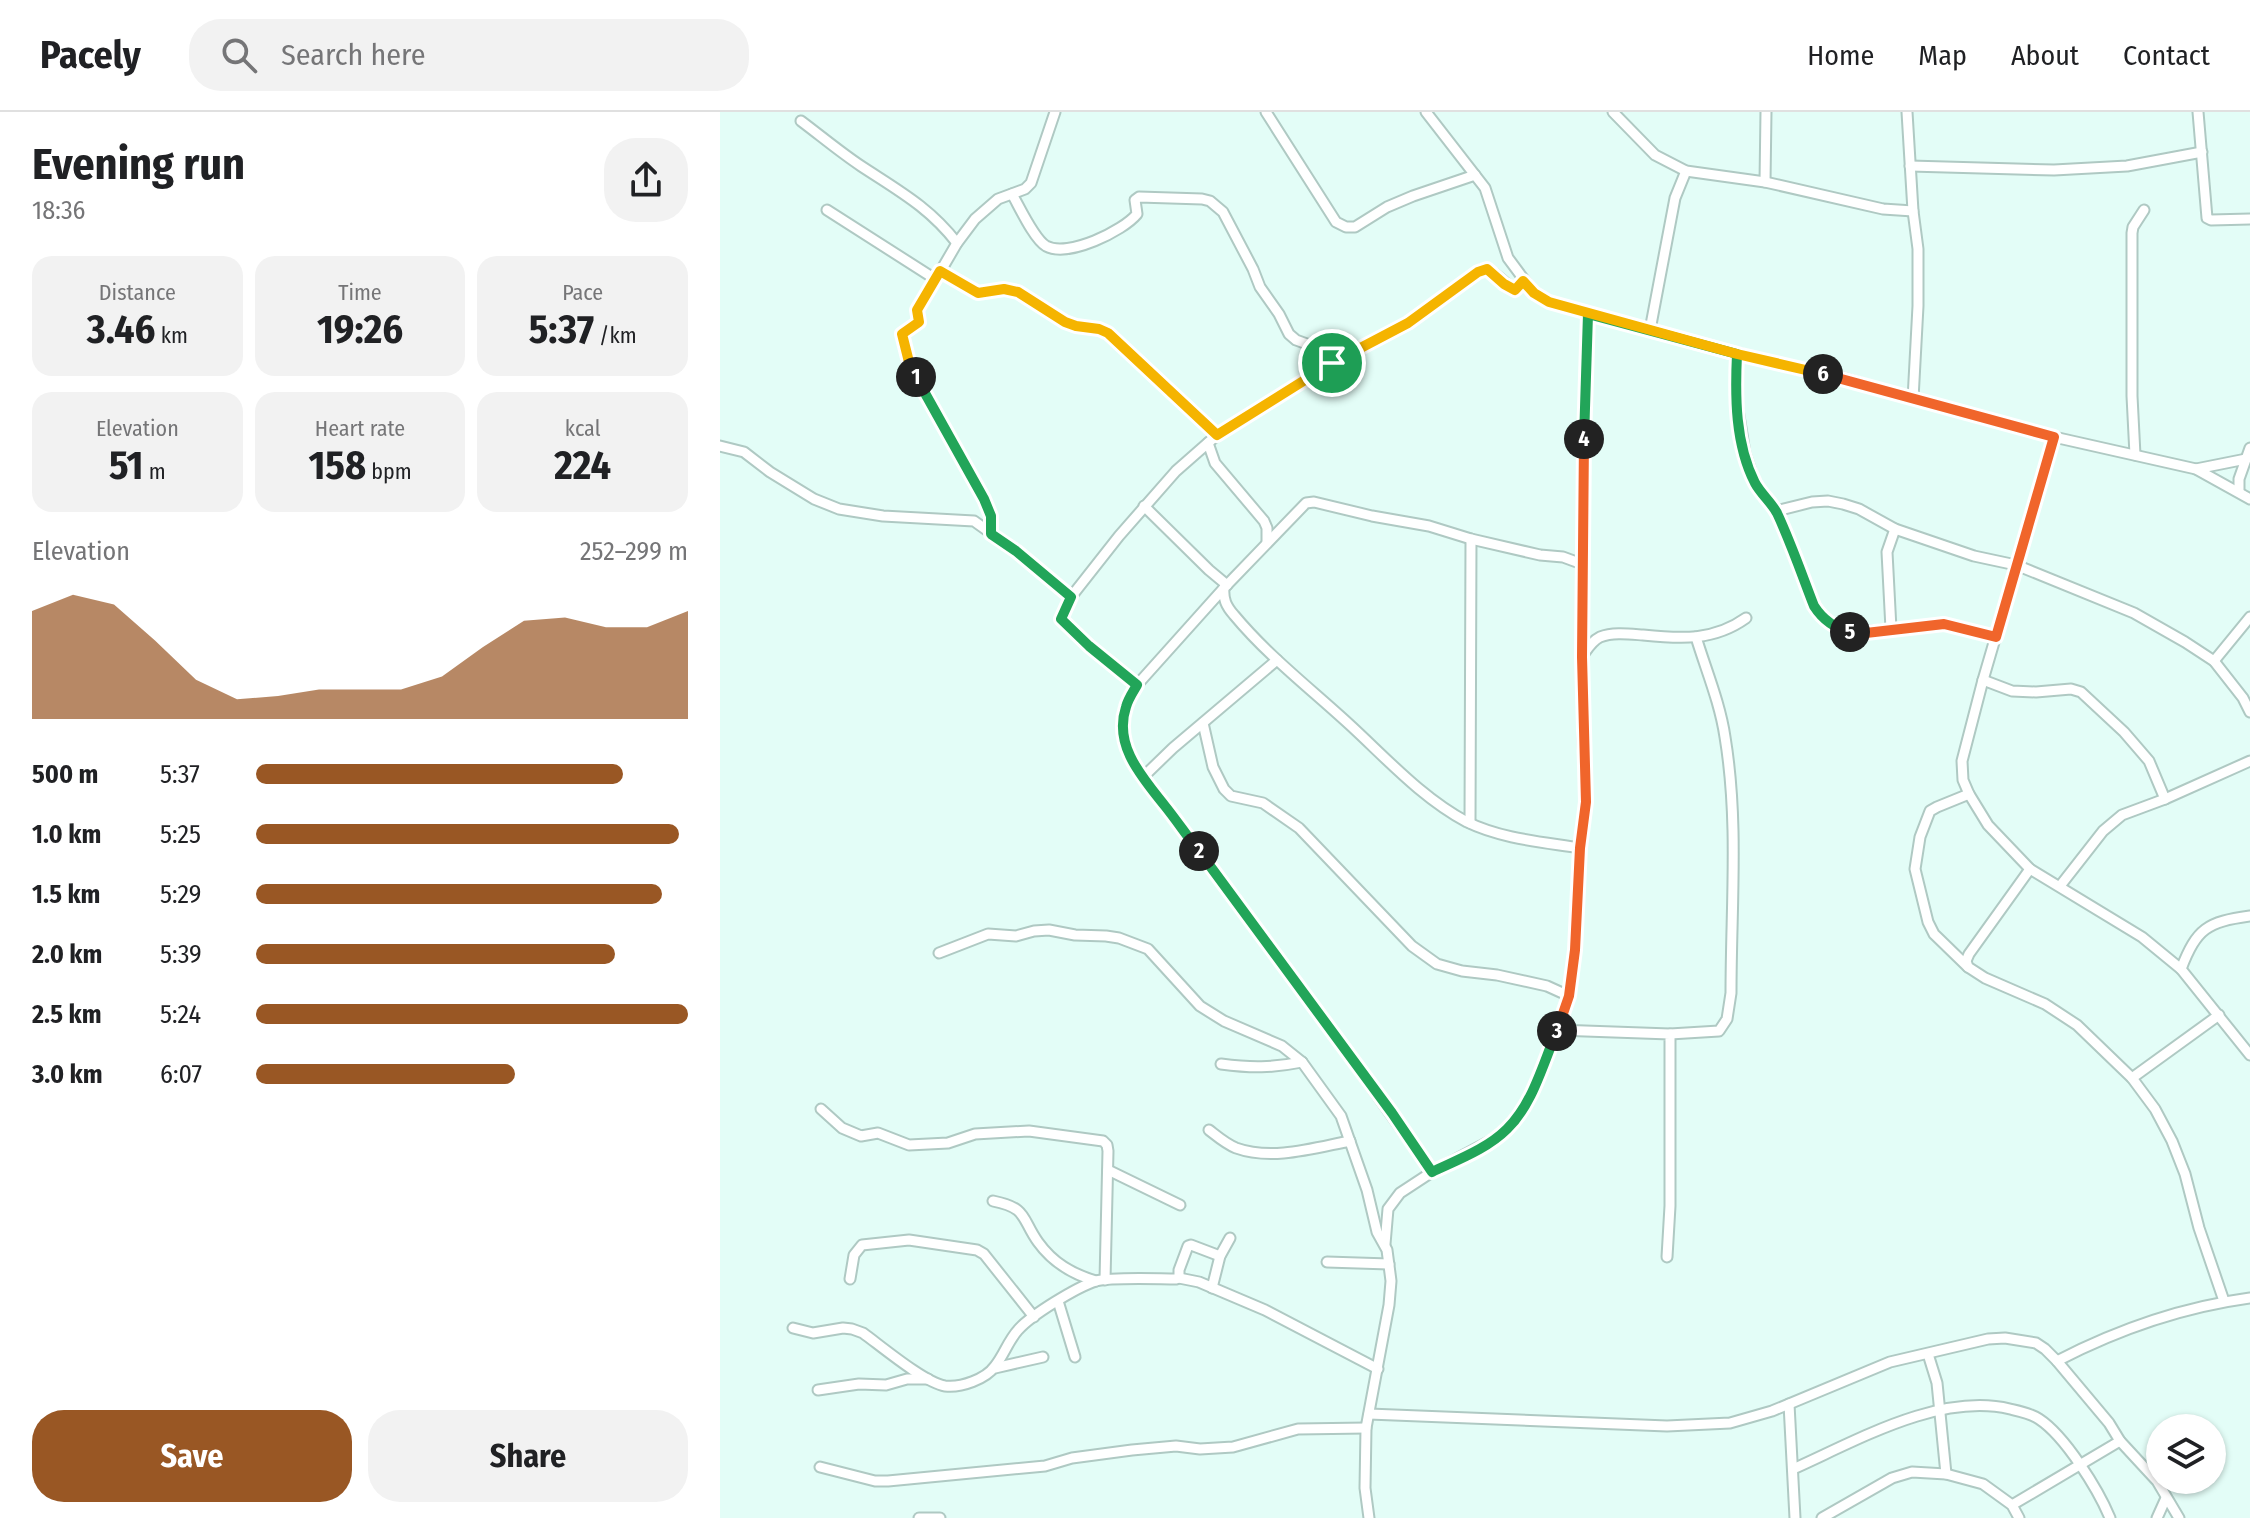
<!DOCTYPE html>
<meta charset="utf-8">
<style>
:root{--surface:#fff;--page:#f2f2f2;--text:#202124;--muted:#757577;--line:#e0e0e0;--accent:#995724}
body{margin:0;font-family:"Fira Sans Condensed",sans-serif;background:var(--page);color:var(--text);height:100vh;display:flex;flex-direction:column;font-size:30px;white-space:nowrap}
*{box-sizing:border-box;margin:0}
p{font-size:26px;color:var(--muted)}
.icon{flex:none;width:44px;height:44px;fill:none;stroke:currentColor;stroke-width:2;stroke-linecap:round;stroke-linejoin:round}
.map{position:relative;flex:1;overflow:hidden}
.sheet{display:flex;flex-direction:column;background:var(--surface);width:720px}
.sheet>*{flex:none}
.controls{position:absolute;left:1426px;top:1302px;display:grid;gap:16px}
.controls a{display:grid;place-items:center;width:80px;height:80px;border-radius:50%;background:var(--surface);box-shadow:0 2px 6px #0004;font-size:40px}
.pin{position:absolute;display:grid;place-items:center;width:68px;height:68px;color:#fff;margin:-34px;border:4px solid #fff;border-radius:50%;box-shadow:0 2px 8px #0007}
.km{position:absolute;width:40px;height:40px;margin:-20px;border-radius:50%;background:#222;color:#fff;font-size:22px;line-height:40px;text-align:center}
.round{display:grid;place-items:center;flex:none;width:84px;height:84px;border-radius:32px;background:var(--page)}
.overview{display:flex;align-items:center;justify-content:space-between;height:136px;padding:0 32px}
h1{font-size:44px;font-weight:700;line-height:60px}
.stats{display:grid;grid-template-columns:repeat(3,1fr);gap:12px;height:136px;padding:8px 32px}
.stats div{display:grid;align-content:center;border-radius:20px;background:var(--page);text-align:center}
.stats b{font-size:40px;font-weight:700}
.stats small{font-size:22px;font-weight:400}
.stats p{font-size:22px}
.chart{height:224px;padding:16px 32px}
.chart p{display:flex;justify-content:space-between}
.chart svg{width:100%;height:144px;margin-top:8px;fill:var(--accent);opacity:.7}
.cta{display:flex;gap:16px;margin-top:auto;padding:16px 32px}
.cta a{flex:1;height:92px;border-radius:32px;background:var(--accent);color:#fff;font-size:32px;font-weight:700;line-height:92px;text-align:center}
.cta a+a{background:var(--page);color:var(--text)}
ul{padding:0 32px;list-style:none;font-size:26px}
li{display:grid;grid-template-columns:128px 96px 1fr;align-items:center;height:60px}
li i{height:20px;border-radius:10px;background:var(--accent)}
header{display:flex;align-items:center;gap:48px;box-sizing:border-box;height:112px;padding:0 40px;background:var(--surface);border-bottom:2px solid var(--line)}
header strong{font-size:38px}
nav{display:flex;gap:44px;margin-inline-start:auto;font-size:28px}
.search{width:560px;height:72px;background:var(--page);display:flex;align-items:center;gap:20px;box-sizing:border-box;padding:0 28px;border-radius:32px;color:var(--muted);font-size:30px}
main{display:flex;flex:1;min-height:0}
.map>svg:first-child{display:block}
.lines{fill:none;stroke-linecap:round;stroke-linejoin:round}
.street-casing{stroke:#afc9c3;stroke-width:13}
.street{stroke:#fff;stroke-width:9}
.split-1-casing{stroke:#fff;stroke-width:16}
.split-2-casing{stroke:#fff;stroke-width:16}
.split-3-casing{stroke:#fff;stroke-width:16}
.split-4-casing{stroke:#fff;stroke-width:16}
.split-5-casing{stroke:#fff;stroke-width:16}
.split-6-casing{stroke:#fff;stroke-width:16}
.split-7-casing{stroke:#fff;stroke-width:16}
.split-1{stroke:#f5b400;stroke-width:10}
.split-2{stroke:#22a559;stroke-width:10}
.split-3{stroke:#22a559;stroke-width:10}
.split-4{stroke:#f0652b;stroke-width:10}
.split-5{stroke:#22a559;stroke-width:10}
.split-6{stroke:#f0652b;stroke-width:10}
.split-7{stroke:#f5b400;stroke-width:10}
</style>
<header>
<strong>Pacely</strong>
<div class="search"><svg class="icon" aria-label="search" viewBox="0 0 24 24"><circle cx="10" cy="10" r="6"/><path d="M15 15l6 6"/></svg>Search here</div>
<nav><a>Home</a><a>Map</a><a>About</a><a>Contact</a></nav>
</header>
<main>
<section class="sheet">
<div class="overview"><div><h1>Evening run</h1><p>18:36</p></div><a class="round"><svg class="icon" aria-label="share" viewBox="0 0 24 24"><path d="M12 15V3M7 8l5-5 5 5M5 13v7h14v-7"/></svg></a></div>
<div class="stats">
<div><p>Distance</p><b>3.46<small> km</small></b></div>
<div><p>Time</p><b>19:26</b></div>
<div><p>Pace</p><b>5:37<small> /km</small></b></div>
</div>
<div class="stats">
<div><p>Elevation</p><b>51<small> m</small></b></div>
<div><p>Heart rate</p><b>158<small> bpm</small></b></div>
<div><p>kcal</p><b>224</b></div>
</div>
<div class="chart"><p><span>Elevation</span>252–299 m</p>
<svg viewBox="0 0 160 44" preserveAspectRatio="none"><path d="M0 44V11L10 6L20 9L30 20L40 32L50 38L60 37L70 35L80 35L90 35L100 31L110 22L120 14L130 13L140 16L150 16L160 11V44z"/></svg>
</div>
<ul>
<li><b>500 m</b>5:37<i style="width:85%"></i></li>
<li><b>1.0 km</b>5:25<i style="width:98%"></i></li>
<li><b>1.5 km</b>5:29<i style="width:94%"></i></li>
<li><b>2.0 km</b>5:39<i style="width:83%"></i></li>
<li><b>2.5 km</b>5:24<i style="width:100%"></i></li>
<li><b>3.0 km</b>6:07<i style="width:60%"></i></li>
</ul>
<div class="cta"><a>Save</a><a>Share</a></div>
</section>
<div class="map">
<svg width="1530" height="1406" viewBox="0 0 1530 1406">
<rect width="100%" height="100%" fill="#e3fdf7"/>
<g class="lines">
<defs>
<g id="street">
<path d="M546,0L616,110L626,115H635L667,95L693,84L755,63"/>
<path d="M706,0L765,76L788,146L814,181L829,190L1073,256L1113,263L1193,287L1334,325L1476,357L1530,387"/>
<path d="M893,0L935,43L966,59L1045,70L1163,97L1193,99"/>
<path d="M1187,0L1193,99L1198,137V194L1193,287"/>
<path d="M1478,0L1487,106L1491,108L1530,107"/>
<path d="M81,9C101,24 120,40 141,54C179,79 209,95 237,131"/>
<path d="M1190,54L1334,58L1407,54L1482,40"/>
<path d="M1045,70L1046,0"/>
<path d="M292,82C299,94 314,127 326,134C348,146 403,119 417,102L415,88L419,85L482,87L490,89L503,100L533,157L540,175L559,202L569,222L576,228L598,236L612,251"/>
<path d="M107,98L215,167"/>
<path d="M220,159L258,181L284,177L298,180L345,210L356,214L379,217L388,221L497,323"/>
<path d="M930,218L955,86L966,59"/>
<path d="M1017,242L1016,285L1025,341L1035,371L1056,399L1094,494L1104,507L1114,514L1133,521L1224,512L1276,525"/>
<path d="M1334,325L1263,568L1242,649L1243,668L1249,682L1268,713L1310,757L1422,825L1461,857L1530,943"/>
<path d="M488,331L495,351L544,409L547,416V430"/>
<path d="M0,334L24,340L50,360L94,387L119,397L163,404L254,409L296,439L351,485"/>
<path d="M1415,343L1412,284V121L1413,115L1424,98"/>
<path d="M1476,357L1526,347"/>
<path d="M1519,380V367L1530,336"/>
<path d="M424,394L489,458L507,473"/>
<path d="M1056,399L1092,390L1108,389L1123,392L1139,397L1175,417L1254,444L1296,453L1414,501L1465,530L1494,549L1523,586L1530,600"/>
<path d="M271,422V404L264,387L190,254L182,224L184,220L199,210L198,198L237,131L255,107L278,87L305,77L311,71L335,0"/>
<path d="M504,476C503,487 506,494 514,503C548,544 591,577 630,613C667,647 702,686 747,710C782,727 823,730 860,736"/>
<path d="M1171,517L1167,440L1175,417"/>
<path d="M863,543C868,536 872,529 880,525C893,520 909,522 923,523C961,527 994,529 1026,506"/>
<path d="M1494,549L1530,505"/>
<path d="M1263,568L1292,579L1316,580L1351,577L1361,580L1404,620L1429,649L1445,687"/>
<path d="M417,573L369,534L341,507L351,485L399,424L456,359L497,323L591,263L688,211L761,158C774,156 784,172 795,178L803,169"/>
<path d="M483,611L493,655L504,677L511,684L543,691L579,716L692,834L717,852L742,859L777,863L827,874L849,884"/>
<path d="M422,666L453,636L557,548"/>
<path d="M750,711L751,427"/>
<path d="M1310,757L1249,842L1246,849L1248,855L1265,866L1325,892L1357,913L1412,966L1435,997L1452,1029L1465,1062L1479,1116L1504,1189"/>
<path d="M1340,774L1383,719L1402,703L1445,687L1530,649"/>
<path d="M219,841L268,822L296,824L314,819L329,818L355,823L386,824L399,826L428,837L480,894L504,909L562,934L582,950L621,1004L647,1078L657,1120L667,1138L671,1169L669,1193L646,1316L645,1376L649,1406"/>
<path d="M1248,855L1214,822L1208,810L1195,757L1200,725L1210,699L1217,695L1249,682"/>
<path d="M1461,857C1477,816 1487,810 1530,804"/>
<path d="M837,918L950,922V1094L947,1145"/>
<path d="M950,922L999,919L1007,907L1011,881C1011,795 1019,710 1005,625C1000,591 986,558 976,525"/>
<path d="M501,952C531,956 552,956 582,950"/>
<path d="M1412,966L1499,903"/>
<path d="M101,997L122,1016L141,1024L158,1021L189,1033L228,1031L255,1022L309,1019L383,1029L387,1033L388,1039L385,1168"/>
<path d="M489,1018C498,1025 506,1032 516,1036C552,1049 594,1036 630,1029"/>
<path d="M388,1058L460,1093"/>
<path d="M712,1060L597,899L502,769L422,666L410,646L405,630L403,605L406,593L417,573L504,476L586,391L594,390L652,404L709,414L751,427L820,443L843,445L862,452"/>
<path d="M273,1089C308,1096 301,1106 318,1130C333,1151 352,1162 376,1169"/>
<path d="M665,1132L668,1097L680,1081L712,1060L772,1028L786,1018L801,1001L813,979L849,884L855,838L860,736L866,690L863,628L862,452L865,276L868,202"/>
<path d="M607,1150L669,1152"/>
<path d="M459,1166V1158L468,1134L471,1133L500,1144"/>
<path d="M130,1167L134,1143L142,1133L189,1128L257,1138L264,1142L314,1205"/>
<path d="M492,1176L500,1144L510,1126"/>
<path d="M338,1189L355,1245"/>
<path d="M73,1216L93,1221L123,1216L132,1217L143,1221C161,1234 205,1271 225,1274C241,1276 266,1267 275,1254C284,1243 288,1229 298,1218C311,1203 357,1175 376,1169C392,1165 438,1167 456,1167L459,1166L479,1170L545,1198L658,1257"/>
<path d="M1208,1242L1217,1271L1226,1362"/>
<path d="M1337,1249L1389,1311L1400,1329L1437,1369L1459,1406"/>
<path d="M275,1256L323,1245"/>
<path d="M98,1278L139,1272L166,1273L187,1267H208"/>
<path d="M1069,1292L1075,1406"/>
<path d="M649,1302L947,1314L1010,1311L1052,1299L1170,1250L1268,1227L1285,1226L1316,1231L1325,1237L1337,1249C1397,1218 1463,1195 1530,1186"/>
<path d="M100,1355L155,1369H168L325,1354L352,1346L412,1338L456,1334L480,1337L513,1335L578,1317L646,1316"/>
<path d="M1073,1357C1136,1329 1220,1280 1290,1297C1299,1299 1310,1301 1319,1307C1345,1324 1378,1377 1390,1406"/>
<path d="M1292,1393L1400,1329"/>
<path d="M199,1406H220"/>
<path d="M1102,1406L1172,1366L1192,1360L1226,1362L1263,1372L1292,1393L1299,1406"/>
<path d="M1437,1406L1446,1386"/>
</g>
</defs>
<use href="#street" class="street-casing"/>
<use href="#street" class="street"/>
</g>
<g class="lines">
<defs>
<path id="split-1" d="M196,265L190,254L182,222L199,210L197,198L220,159L258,181L284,177L298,180L345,210L356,214L379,217L388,221L497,323L612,251"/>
<path id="split-2" d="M196,265L264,387L271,404V422L296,439L351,485L341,507L369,534L417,573C413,580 408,587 406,595C393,634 423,666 445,694C457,709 467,724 479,739"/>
<path id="split-3" d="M479,739L672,1001L712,1060C737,1048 767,1037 787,1017C813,992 823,951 837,919"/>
<path id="split-4" d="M837,919L849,884L855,838L860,736L866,690L862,545L864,327"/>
<path id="split-5" d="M864,327L868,202L1017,242C1015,284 1015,332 1035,371C1041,382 1051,390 1057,401C1071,431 1082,463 1094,494C1103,508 1114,516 1130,520"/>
<path id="split-6" d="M1103,262L1334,325L1276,525L1224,512L1146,521L1130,520"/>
<path id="split-7" d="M612,251L688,211L758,160L767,157L784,172L795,178L803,169L814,181L829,190L1017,242L1103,262"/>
</defs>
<use href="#split-1" class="split-1-casing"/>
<use href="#split-2" class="split-2-casing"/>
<use href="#split-3" class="split-3-casing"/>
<use href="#split-4" class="split-4-casing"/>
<use href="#split-5" class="split-5-casing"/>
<use href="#split-6" class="split-6-casing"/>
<use href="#split-7" class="split-7-casing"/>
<use href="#split-1" class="split-1"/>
<use href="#split-2" class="split-2"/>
<use href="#split-3" class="split-3"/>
<use href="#split-4" class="split-4"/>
<use href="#split-5" class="split-5"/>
<use href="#split-6" class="split-6"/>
<use href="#split-7" class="split-7"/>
</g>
</svg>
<div class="controls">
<a><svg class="icon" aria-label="layers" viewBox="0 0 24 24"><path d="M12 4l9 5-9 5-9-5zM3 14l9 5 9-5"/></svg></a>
</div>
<div class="pin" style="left:612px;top:251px;background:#1e9e55"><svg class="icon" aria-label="arrive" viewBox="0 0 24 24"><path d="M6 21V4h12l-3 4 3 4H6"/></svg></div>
<b class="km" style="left:196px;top:265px">1</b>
<b class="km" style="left:479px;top:739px">2</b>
<b class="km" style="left:837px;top:919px">3</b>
<b class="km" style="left:864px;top:327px">4</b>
<b class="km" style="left:1130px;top:520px">5</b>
<b class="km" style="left:1103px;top:262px">6</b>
</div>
</main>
